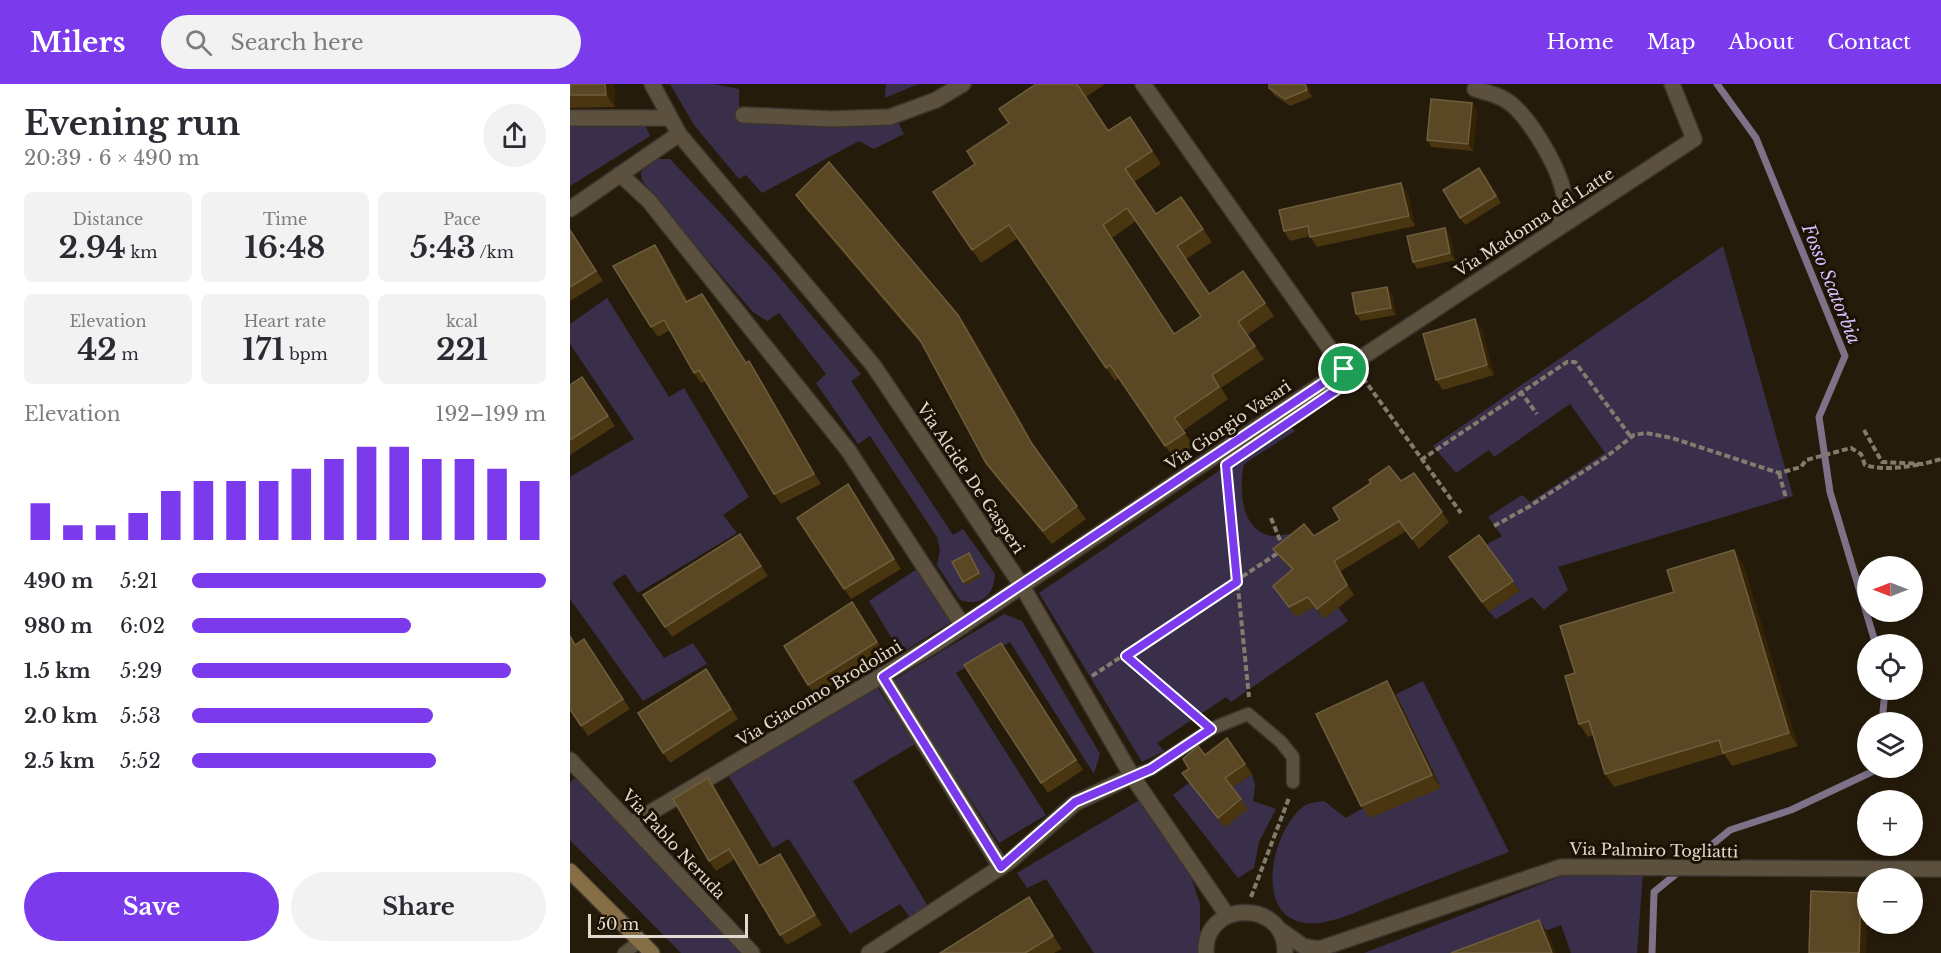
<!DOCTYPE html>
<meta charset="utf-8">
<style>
:root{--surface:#fff;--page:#f2f2f3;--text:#2b2b33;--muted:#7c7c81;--accent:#7c3aed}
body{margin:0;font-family:"Libre Baskerville",serif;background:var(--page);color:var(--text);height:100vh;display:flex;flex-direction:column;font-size:22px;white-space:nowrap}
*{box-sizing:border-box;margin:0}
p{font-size:20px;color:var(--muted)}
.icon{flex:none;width:33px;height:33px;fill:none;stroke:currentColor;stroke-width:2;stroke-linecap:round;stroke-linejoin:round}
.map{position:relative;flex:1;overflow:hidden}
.drawer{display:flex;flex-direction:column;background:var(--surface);width:570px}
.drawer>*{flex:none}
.needle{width:39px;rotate:270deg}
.tools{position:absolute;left:1287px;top:472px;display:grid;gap:12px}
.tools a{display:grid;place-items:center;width:66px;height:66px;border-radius:50%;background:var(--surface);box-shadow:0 3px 9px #0003;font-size:30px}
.scale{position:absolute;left:18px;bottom:15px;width:160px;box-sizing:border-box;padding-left:6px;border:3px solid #e1dad0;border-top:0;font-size:16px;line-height:21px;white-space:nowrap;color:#e1dad0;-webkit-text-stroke:4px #1b1203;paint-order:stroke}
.pin{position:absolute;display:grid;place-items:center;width:51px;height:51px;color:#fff;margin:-26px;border:3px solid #fff;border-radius:50%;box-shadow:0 2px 6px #0007}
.round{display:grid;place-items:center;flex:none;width:63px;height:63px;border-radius:32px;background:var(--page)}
.head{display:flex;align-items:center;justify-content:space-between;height:102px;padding:0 24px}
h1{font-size:33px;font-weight:700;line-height:45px}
.stats{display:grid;grid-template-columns:repeat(3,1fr);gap:9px;height:102px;padding:6px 24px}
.stats div{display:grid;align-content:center;border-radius:9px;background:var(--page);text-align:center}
.stats b{font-size:30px;font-weight:700}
.stats small{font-size:16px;font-weight:400}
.stats p{font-size:16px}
.chart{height:168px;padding:12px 24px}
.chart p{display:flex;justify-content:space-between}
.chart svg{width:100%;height:108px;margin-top:6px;stroke:var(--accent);stroke-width:6}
.cta{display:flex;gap:12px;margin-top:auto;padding:12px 24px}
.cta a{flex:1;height:69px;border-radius:36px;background:var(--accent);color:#fff;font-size:24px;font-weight:700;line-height:69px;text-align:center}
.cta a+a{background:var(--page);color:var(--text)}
ul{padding:0 24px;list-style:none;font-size:20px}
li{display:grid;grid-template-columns:96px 72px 1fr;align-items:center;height:45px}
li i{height:15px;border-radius:8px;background:var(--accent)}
header{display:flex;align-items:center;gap:36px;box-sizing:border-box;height:84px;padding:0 30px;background:var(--accent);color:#fff}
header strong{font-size:28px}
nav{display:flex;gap:33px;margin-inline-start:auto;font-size:21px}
.search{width:420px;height:54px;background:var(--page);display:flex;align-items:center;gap:15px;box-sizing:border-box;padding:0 21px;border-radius:33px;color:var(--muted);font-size:22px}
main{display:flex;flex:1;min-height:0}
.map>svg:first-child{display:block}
.green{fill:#3a2f4a}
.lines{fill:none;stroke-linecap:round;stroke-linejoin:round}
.stream{stroke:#7e7289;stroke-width:7}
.lane-casing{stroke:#3c352e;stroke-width:15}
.street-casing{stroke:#3c352e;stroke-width:18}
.secondary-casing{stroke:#3c352e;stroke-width:18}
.path{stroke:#837b6e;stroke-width:4;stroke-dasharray:6 3;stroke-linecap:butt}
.lane{stroke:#5c513f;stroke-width:12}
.street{stroke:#5c513f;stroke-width:15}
.secondary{stroke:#866f47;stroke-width:15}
.wall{fill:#49350f;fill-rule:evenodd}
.shaded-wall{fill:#342304}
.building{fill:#5a4723;stroke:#6f5e3e;stroke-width:1.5;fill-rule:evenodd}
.route-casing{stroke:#fff;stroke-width:12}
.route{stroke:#7c3aed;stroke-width:8}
.labels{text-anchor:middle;stroke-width:6;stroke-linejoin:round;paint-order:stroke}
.street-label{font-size:16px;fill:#e1dad0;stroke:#1b1203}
.water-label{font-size:18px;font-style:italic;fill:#d8bdff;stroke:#1b1203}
</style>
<header>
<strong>Milers</strong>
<div class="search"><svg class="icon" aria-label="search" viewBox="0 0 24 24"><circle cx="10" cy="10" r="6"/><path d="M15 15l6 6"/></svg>Search here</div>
<nav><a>Home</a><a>Map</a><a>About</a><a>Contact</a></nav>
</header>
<main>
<section class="drawer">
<div class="head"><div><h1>Evening run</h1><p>20:39 · 6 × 490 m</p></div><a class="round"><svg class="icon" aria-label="share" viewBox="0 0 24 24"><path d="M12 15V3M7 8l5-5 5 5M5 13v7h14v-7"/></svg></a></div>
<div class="stats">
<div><p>Distance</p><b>2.94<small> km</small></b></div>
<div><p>Time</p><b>16:48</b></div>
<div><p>Pace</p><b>5:43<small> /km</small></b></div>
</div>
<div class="stats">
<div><p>Elevation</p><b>42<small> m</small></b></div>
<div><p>Heart rate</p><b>171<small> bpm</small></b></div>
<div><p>kcal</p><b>221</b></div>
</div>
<div class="chart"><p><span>Elevation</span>192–199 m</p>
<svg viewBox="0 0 160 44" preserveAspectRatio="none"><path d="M5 44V29M15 44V38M25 44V38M35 44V33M45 44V24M55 44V20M65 44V20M75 44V20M85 44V15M95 44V11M105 44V6M115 44V6M125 44V11M135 44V11M145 44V15M155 44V20"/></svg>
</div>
<ul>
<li><b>490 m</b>5:21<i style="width:100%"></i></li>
<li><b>980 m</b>6:02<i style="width:62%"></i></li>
<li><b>1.5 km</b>5:29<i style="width:90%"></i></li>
<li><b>2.0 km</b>5:53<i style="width:68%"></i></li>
<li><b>2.5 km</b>5:52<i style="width:69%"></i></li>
</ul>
<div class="cta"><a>Save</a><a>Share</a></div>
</section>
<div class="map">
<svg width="1371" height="869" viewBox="0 0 1371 869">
<rect width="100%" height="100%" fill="#251b0b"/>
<g class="green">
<path d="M100,0H143L169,5V37L329,40L334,50L304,65L289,57L192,109L176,91L169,95L124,41Z"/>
<path d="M316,0H348L315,14Z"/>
<path d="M0,34H72L80,52L0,102Z"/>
<path d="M87,75H100L199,181L291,290L281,297L383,451L393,445L425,490C424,511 412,523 390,516L367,481L370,466L367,453L300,352L288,360L246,299L256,290L209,229L197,237L183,228L84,114L72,96L71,89L76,80Z"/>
<path d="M1153,162L1223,412L988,483L998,506L974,526L962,513L926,535L919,528L950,507L916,461L932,452L918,433L952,411L960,418L1035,369L1000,320L924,373L919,366L886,389L863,362Z"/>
<path d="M37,214L99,313L114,304L179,413L153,431L167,449L68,509L55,490L42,499L94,574L123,559L137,580L73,617L0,515V393L64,355L0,260V240Z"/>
<path d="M718,340L725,347L674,380C669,404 670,447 702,452C707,453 716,450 721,450L729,459L725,533L745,523L754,535L768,523L778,537L661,618L656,613L587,659L594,667L572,678L469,509Z"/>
<path d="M353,481L388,534L331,569L299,517Z"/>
<path d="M434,530L452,537L530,670L524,690L440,558L386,589L476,731L429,759L322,597Z"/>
<path d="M853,597L939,768C897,784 856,800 815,816C792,825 761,842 736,839C681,833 703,741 736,721C741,718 749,718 754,717L776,734L795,723L826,610Z"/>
<path d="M304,598L345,660L283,697L362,829L345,840L330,820L280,850L219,755L203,764L155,686Z"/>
<path d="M12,689L182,869H111L0,756V698Z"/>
<path d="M682,690L685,701L683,717L706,725L689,758L684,784L668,794L603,711L619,699L662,704Z"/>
<path d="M571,715L619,787L630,820V869H524L476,795L457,804L447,789Z"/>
<path d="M997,790H1073L1067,869H1001L991,841L917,869H794Z"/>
</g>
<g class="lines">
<g class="stream">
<path d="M1147,0L1186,54L1275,272L1249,333L1260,408L1306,561"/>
<path d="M1312,639L1315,606"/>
<path d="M1082,869L1084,808L1160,746L1221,726L1310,684"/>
</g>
<defs>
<g id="lane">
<path d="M562,692L581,685L641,645L678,630L711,658L723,673V698"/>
<path d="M54,869L70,857"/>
</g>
<g id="street">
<path d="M82,0L109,50L303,281L452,502L562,692L657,831"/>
<path d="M905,5C914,8 924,10 932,14C956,25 987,81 993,106C996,118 992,131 989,143"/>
<path d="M173,31L261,35L320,33L366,16L393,0"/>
<path d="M0,34H100"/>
<path d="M50,90L79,117L278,366L393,542"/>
<path d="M0,125L109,50"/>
<path d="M774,285L1124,55L1102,0"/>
<path d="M313,593L431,783"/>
<path d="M0,676L182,869"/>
<path d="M61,740L367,559L774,285L573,0"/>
<path d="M709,845L733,862L749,865L991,783L1371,785"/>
<path d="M299,869L440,777L505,719L562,692"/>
<path d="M636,869C633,815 717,815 715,869"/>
</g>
<path id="secondary" d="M0,787L82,869"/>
</defs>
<use href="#lane" class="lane-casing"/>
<use href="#street" class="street-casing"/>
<use href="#secondary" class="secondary-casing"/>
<g class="path">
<path d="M793,294L891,429"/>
<path d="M950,307L967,330"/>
<path d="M1294,346L1312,378L1353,380L1371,375"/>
<path d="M851,376L997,278H1005L1061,353"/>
<path d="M656,384L679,613"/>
<path d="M1209,389L1216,414"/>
<path d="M701,434L712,461"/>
<path d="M924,442L960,422L1036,373L1064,351L1076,349L1102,354L1209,389L1231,383L1236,376L1281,364L1291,370L1295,381C1315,387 1332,383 1353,380"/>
<path d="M556,571L628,634"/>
<path d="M522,592L711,467"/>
<path d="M681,813L719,714"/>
</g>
<use href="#lane" class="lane"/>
<use href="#street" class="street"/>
<use href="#secondary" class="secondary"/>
</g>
<g class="wall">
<path d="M0,0H44L45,23L0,24Z"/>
<path d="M466,0H535L516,13L539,47L569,46L591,80L564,98L586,130L611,113L642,158L616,175L640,210L673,187L704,232L677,251L694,275L651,304L658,315L613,347L624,362L604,375L549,294L545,297L448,154L411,179L402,166L405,80L439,39ZM566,137L631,232L605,250L542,154Z"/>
<path d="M738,0L742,13L720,22L704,11L699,4Z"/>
<path d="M907,26L903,67L861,63L857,56Z"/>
<path d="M914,90L931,119L895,141L890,134Z"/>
<path d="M838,109L845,142L747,163L740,152L720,157L714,147Z"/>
<path d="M226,111L397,243L470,371L516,435L482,460L425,392L416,379L353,262L235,124Z"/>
<path d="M875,144L880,151L885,176L847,185L843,178Z"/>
<path d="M0,146L33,197L0,217Z"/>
<path d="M92,171L118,217L139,220L176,279L186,287L251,400L211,420L204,410L135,297L131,299L124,289L100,246L88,253L81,243Z"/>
<path d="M817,203L822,210L826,231L791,237L786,230Z"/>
<path d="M912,245L924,291L873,306L866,296Z"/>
<path d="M12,293L45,342L0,371V301Z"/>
<path d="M844,389L879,438L849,465L836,447L771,487L784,511L754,535L745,523L726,533L703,502L721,486L710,474L703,465L744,452Z"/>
<path d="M278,400L331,485L281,515L227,434Z"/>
<path d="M170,450L198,492L102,553L73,511Z"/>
<path d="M909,451L950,507L919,528L879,473Z"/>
<path d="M399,469L412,492L396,501L393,498Z"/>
<path d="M1173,479L1228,662L1162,682L1154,670L1044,703L1035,690L1023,651L1018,653L1009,640L1005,589L1104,508Z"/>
<path d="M289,528L314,568L245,611L238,601Z"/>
<path d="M0,551L6,561L14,555L60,625L18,652L0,625Z"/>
<path d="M438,569L513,686L478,709L471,699Z"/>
<path d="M136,585L168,635L100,679L93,669Z"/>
<path d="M826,610L871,704L800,734L791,722Z"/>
<path d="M657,654L682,690L662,704L678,725L655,744L612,689L619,685Z"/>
<path d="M138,694L145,704L190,781L210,770L217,780L252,841L217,861L210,851L165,775L146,787L139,777Z"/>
<path d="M459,813L492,865L484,869H370Z"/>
</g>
<g class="shaded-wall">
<path d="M35,0H44L45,23L36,11Z"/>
<path d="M735,0H738L742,13L737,6Z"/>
<path d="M902,19L907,26L903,67L898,60Z"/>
<path d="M831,99L838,109L845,142L839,132Z"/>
<path d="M875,144L880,151L885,176L880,169Z"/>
<path d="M85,161L92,171L123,228L116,218Z"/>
<path d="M817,203L822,210L826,231L821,224Z"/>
<path d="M388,231L397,243L471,373L462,360Z"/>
<path d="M905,235L912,245L924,291L917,281Z"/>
<path d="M179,277L186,287L251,400L244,390Z"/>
<path d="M278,400L285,410L331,485L324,475Z"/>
<path d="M1164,466L1173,479L1228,662L1219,649Z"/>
<path d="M764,477L771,487L784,511L777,501Z"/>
<path d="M282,518L289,528L314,568L307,558Z"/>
<path d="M817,597L826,610L871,704L862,691Z"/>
<path d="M138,694L145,704L196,792L189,782Z"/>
<path d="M210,770L217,780L252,841L245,831Z"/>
<path d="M1291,809L1298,819L1296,869H1289Z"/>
<path d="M459,813L468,826L492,865L483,852Z"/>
<path d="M969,836L978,849L986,869H982Z"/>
</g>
<g class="building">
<path d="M0,0H35L36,11H0Z"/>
<path d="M466,0H507L538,47L560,33L582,67L555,85L586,130L611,113L633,145L607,162L639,210L673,187L695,219L668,238L685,262L642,291L649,303L604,334L615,349L595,362L540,281L536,284L439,141L402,166L363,108L405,80L397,67L439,39L429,25ZM557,124L631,232L604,250L533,141Z"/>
<path d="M699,0H735L737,6L715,15L699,4Z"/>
<path d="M861,15L902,19L898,60L857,56Z"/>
<path d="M259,78L388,231L462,360L507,422L473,447L416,379L350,256L226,111Z"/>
<path d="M909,84L926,112L890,134L873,106Z"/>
<path d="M831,99L839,132L740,153L738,142L714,147L709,126Z"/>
<path d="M875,144L880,169L843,178L837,152Z"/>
<path d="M0,146L26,187L0,203Z"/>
<path d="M85,161L116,218L132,210L176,279L179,277L244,390L204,410L129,286L124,289L94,236L81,243L43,182Z"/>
<path d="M817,203L821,224L786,230L782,209Z"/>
<path d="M905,235L917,281L866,296L853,250Z"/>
<path d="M12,293L38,332L0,356V301Z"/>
<path d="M819,382L831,397L844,389L872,428L842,455L829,437L764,477L777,501L747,525L738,513L719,523L703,502L723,485L703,465L734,440L744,452L770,436L763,424L801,399L799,396Z"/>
<path d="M278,400L324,475L274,505L227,434Z"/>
<path d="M170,450L191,482L95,543L73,511Z"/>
<path d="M909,451L943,497L912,518L879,473Z"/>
<path d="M1164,466L1219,649L1153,669L1149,656L1035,690L1019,637L1009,640L995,592L1005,589L990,542L1104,508L1097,486Z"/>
<path d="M399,469L409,489L393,498L382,478Z"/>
<path d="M282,518L307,558L238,601L214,562Z"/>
<path d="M0,552L5,561L14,555L53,615L11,642L0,625Z"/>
<path d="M431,559L506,676L471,699L394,581Z"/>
<path d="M136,585L161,625L93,669L68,629Z"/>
<path d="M817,597L862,691L791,722L746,630Z"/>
<path d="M657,654L675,680L655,694L671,715L648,734L612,689L619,685L613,675L628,662L635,671Z"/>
<path d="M138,694L189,782L210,770L245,831L210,851L159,765L139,777L103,715Z"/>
<path d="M1241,807L1291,809L1289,869H1239Z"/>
<path d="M459,813L483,852L455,869H370Z"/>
<path d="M969,836L982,869H881Z"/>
</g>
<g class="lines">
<defs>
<path id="route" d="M774,285L784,294L656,381L667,498L556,572L641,645L581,685L505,718L431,783L313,593Z"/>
</defs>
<use href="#route" class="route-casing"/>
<use href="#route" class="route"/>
</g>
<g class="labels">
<g class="street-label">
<text transform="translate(964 138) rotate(-33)" y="6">Via Madonna del Latte</text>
<text transform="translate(658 341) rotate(-34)" y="6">Via Giorgio Vasari</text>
<text transform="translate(401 394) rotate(56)" y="6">Via Alcide De Gasperi</text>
<text transform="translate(249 609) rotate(-31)" y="6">Via Giacomo Brodolini</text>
<text transform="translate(104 760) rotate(47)" y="6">Via Pablo Neruda</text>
<text transform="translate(1084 766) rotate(1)" y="6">Via Palmiro Togliatti</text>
</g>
<g class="water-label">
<text transform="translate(1261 200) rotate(68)" y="6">Fosso Scatorbia</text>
</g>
</g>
</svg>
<div class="tools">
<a><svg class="needle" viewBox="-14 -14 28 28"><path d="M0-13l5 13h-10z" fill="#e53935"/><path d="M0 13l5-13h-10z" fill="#7c7c81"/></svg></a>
<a><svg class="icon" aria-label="locate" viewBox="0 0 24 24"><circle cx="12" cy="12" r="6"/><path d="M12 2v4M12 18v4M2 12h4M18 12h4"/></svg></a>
<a><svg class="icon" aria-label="layers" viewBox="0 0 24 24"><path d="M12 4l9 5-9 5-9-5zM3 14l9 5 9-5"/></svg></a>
<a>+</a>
<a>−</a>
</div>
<div class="scale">50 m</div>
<div class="pin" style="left:774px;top:285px;background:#1e9e55"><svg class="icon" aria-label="arrive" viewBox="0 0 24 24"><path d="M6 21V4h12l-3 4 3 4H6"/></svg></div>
</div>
</main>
